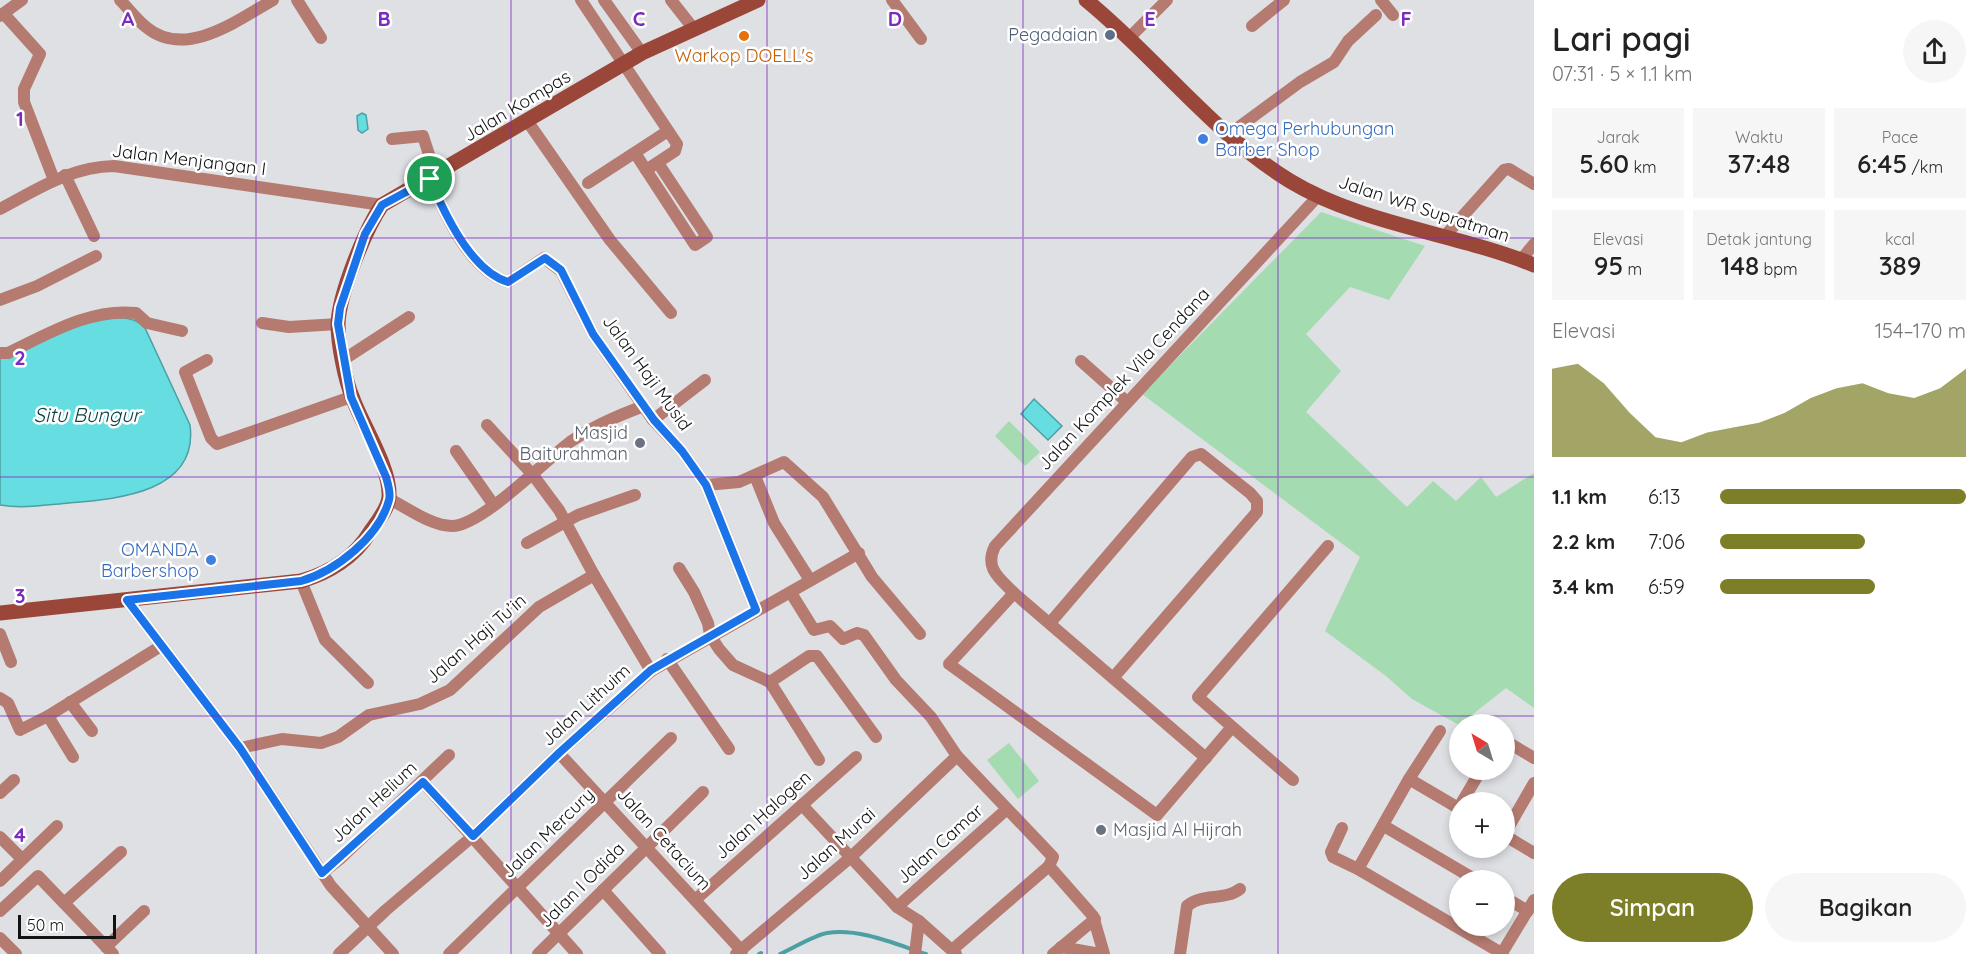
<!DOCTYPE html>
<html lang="id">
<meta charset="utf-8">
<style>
:root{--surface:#fff;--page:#f6f6f6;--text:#222;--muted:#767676;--accent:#7d7f28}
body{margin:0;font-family:Quicksand,sans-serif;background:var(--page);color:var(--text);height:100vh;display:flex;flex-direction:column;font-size:22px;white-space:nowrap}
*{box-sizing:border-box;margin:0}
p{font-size:20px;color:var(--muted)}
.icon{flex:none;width:33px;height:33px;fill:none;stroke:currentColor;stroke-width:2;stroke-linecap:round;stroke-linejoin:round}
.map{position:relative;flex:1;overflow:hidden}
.panel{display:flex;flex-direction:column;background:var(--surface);width:450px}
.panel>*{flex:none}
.needle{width:39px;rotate:322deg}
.buttons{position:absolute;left:1449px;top:714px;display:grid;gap:12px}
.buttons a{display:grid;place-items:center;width:66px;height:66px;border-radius:50%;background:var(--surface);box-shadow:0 3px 9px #0003;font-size:30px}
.scale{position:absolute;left:18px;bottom:15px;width:98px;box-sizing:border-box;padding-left:6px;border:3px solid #111213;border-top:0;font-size:16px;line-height:21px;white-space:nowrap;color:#111213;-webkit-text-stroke:4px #fff;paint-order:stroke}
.pin{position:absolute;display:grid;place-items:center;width:51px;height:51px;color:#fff;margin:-26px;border:3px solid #fff;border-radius:50%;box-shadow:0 2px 6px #0007}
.round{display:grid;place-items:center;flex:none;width:63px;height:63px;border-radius:32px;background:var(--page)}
.summary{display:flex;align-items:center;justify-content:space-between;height:102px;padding:0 18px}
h1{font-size:33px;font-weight:600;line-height:45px}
.figures{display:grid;grid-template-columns:repeat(3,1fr);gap:9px;height:102px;padding:6px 18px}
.figures div{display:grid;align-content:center;border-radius:0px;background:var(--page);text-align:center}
.figures b{font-size:26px;font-weight:600}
.figures small{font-size:16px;font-weight:400}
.figures p{font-size:16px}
.chart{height:168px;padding:12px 18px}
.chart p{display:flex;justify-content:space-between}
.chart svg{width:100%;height:108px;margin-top:6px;fill:var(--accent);opacity:.7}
.cta{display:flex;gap:12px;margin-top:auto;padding:12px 18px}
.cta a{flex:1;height:69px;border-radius:36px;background:var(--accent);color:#fff;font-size:24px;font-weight:600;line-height:69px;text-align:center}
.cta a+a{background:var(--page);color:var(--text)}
ul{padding:0 18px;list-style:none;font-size:20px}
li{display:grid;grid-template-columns:96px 72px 1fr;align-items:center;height:45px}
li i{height:15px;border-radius:8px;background:var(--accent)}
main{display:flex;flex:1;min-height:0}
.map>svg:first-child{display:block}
.green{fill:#a5dbb1}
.water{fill:#65dde1;stroke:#4ca0a3;stroke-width:1.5}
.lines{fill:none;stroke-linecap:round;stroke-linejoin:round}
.stream{stroke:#4ca0a3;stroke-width:4}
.minor{stroke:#b57b70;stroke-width:12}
.secondary{stroke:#9a473a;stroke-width:15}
.route-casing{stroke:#fff;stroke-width:12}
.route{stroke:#1a73e8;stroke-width:8}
.grid{fill:none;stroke:#7b2cbf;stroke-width:1.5;stroke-opacity:0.55}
.service-dot{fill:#5c6f8a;stroke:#fff;stroke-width:2}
.food-dot{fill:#e8710a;stroke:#fff;stroke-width:2}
.shop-dot{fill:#3f7fe0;stroke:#fff;stroke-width:2}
.worship-dot{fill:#6b7280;stroke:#fff;stroke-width:2}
.labels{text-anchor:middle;stroke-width:5;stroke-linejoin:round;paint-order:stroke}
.service-label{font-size:18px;fill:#4e5e75;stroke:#fff;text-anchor:end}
.food-label{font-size:18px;fill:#c56008;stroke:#fff}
.street-label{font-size:18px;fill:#111213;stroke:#fff}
.shop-label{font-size:18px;fill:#366cbe;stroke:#fff;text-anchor:start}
.worship-label{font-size:18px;fill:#5b616d;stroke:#fff;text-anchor:end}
.water-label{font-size:20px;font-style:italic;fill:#0c4446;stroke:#fff}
.grid-label{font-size:20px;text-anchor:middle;font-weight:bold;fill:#7b2cbf;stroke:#fff;stroke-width:5;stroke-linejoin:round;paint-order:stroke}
</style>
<main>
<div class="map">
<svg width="1534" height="954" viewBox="0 0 1534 954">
<rect width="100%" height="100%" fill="#dee0e4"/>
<g class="green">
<path d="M1321,212L1425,246L1389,300L1350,287L1306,334L1341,371L1306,412L1407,507L1433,481L1456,501L1481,477L1496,497L1534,473V708L1506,688L1459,725L1412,699L1386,676L1325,631L1360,557L1142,394Z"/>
<path d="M1009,421L1040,452L1025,466L995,436Z"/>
<path d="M1009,743L1039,781L1018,799L987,760Z"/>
</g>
<g class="water">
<path d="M362,113L366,115L368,129L362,133L358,130L357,116Z"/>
<path d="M102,318C118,318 134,315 145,328L190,425C199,493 116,499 69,503C46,505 22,509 0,505V358L67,329Z"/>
<path d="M1034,399L1062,426L1048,440L1021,414Z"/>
</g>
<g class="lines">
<g class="stream">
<path d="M759,954L761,953"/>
<path d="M780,954C794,948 812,936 827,933C860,928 895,944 926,954"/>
</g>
<g class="minor">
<path d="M120,0C129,9 136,19 146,27C185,60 238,20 273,0"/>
<path d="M297,0L321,38"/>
<path d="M581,0L677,144L675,151L646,170"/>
<path d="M604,0L642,53"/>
<path d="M671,0L693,28"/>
<path d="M892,0L921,39"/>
<path d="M1381,0L1393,15"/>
<path d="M4,14L40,54L24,89V102L54,180"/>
<path d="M0,16L22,0"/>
<path d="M1252,26L1284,0"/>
<path d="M1129,38L1167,0"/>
<path d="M528,122L610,240L671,313"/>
<path d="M1228,135L1300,82L1334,62L1348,41L1376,15"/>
<path d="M392,139L423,136L436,176"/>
<path d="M635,153L695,245L707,237L658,163"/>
<path d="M65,175L94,236"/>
<path d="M430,179C444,213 470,271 508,282L544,258L561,271L593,334L653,420L682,451L706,485L756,610"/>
<path d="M588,183L668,131"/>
<path d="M0,209C38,189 70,167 114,166L382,205"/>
<path d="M1444,237L1504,170L1509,169L1534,184"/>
<path d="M1521,260L1534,244"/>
<path d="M0,300L37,286L96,256"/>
<path d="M262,323L289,327L338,324"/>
<path d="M0,353H8C48,334 90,308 136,313L147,323L182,331"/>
<path d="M207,360L185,372L211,438L217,444L351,397"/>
<path d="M343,360L409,317"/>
<path d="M1081,361L1127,402"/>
<path d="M653,420L705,380"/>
<path d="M487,425L533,475L559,510L594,575L651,671"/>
<path d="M456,451L493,504"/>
<path d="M755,476L774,523L810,580"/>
<path d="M706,485L739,482L784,462L823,497L872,577L920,634"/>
<path d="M389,499C408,508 431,526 452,526C481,526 546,460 570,442C592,427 619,415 644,406"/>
<path d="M527,543L578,515L635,495"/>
<path d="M679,568L694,592L708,623L710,635L719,649L733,665L770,682L819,760"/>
<path d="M301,581L325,640L368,683"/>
<path d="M791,593L814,630L830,626L843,639L857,633L864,635L896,680L931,717L957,756L1053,857L1049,866L952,950"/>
<path d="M1014,593L949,664L1157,815L1232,727"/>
<path d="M127,600L240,748L331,886L393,954"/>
<path d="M1050,623L1192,457L1201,454L1250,493L1257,501V512L1113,678"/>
<path d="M0,634L11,662"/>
<path d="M667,659L729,749"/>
<path d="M770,682L809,656H817L876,737"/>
<path d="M0,698L8,703L20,730L48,716L161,646"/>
<path d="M70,702L92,731"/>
<path d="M48,716L73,757"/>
<path d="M1504,740L1534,758"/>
<path d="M240,748L282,739L321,743L338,737L369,715L420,704L450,690L539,607L594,575"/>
<path d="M559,753L742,951"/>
<path d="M1206,758L1014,593C999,578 984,568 995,546L1319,195"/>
<path d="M1409,779L1460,809"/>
<path d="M1293,780L1198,697L1328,546"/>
<path d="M423,782L577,954"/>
<path d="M1534,783L1504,835L1534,853"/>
<path d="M0,793L14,780"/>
<path d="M1462,802L1481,770"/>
<path d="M802,805L897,907L919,921L956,954"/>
<path d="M1384,826L1476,880"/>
<path d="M1342,828L1331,852L1333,857L1358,869L1503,954"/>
<path d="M0,837L22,859"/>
<path d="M1049,866L1093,916L1104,954"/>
<path d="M1358,869L1409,779L1440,731"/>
<path d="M322,873L341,858L449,755"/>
<path d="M0,881L57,826"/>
<path d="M603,890L660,954"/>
<path d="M1504,897L1528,911"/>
<path d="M695,900L856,757"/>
<path d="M64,903L121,852"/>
<path d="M897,907L1007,809"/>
<path d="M0,911L38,876L113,954"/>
<path d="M0,938L16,954"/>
<path d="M106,947L144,911"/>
<path d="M1061,947L1100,954"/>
<path d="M1502,953L1534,900"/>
<path d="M339,954L386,910L473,836L559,753L651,671L859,553"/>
<path d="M449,954L671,738"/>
<path d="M538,954L703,792"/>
<path d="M736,954L851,857L957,756"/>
<path d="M915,954L919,921"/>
<path d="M1053,954L1095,919"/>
<path d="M1180,954L1187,906C1201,893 1225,901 1240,889"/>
</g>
<g class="secondary">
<path d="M1086,0C1156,57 1212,133 1290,181C1363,225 1455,233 1534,265"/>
<path d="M0,613L301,581C329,573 355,557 370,532C377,522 388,509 389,497C391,469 363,426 353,399C345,380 338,344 338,324C339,294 365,230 382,205L642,53L758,0"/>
</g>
</g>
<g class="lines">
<defs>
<path id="route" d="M430,179C444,213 471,271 508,282L545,258L561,270L593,334L654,420L682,451L706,485L756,610L651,670L559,753L473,836L423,782L322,873L240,748L127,600L301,581C336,571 379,537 389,500C391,493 388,484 386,477L351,397L338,324L340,308L365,234L382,205Z"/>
</defs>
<use href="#route" class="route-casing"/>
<use href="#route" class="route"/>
</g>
<path class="grid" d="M256,0V954M511,0V954M767,0V954M1023,0V954M1278,0V954M0,238H1534M0,477H1534M0,716H1534"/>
<circle class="service-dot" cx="1110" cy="35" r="6"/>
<circle class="food-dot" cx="744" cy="36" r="6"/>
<g class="shop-dot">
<circle cx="1203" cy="139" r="6"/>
<circle cx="211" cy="560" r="6"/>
</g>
<g class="worship-dot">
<circle cx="640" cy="443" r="6"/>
<circle cx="1101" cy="830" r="6"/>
</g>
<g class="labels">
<g class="service-label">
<text x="1098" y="41">Pegadaian</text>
</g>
<g class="food-label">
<text x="744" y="62">Warkop DOELL's</text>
</g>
<g class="street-label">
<text transform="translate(517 106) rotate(-31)" y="6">Jalan Kompas</text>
<text transform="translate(189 160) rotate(7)" y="6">Jalan Menjangan I</text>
<text transform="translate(1424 209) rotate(18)" y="6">Jalan WR Supratman</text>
<text transform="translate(647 373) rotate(54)" y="6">Jalan Haji Musid</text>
<text transform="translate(1124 379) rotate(-47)" y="6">Jalan Komplek Vila Cendana</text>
<text transform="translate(476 639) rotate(-41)" y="6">Jalan Haji Tu’in</text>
<text transform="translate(586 705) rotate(-42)" y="6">Jalan Lithuim</text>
<text transform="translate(374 802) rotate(-43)" y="6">Jalan Helium</text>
<text transform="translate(763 815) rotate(-42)" y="6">Jalan Halogen</text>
<text transform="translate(548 833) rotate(-44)" y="6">Jalan Mercury</text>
<text transform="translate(664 839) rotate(48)" y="6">Jalan Cetacium</text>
<text transform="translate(836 844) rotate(-42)" y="6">Jalan Murai</text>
<text transform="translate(940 844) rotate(-42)" y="6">Jalan Camar</text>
<text transform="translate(582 885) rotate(-45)" y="6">Jalan I Odida</text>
</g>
<g class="shop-label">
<text x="1215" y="135">Omega Perhubungan<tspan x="1215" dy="21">Barber Shop</tspan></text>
<text x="199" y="556" text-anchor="end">OMANDA<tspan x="199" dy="21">Barbershop</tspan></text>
</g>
<g class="worship-label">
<text x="628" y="439">Masjid<tspan x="628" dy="21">Baiturahman</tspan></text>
<text x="1113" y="836" text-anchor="start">Masjid Al Hijrah</text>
</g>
<g class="water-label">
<text x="87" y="422">Situ Bungur</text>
</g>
</g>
<g class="grid-label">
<text x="128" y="26">A</text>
<text x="384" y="26">B</text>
<text x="639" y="26">C</text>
<text x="895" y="26">D</text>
<text x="1150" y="26">E</text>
<text x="1406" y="26">F</text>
<text x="20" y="126">1</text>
<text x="20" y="365">2</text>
<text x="20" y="603">3</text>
<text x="20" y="842">4</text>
</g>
</svg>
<div class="buttons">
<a><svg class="needle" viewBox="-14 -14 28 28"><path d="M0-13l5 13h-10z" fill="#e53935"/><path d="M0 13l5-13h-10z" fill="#767676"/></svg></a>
<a>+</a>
<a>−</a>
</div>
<div class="scale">50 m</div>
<div class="pin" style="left:430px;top:179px;background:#1e9e55"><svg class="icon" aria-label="arrive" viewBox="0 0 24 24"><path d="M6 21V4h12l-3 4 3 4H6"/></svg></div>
</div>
<section class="panel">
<div class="summary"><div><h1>Lari pagi</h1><p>07:31 · 5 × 1.1 km</p></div><a class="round"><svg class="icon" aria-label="share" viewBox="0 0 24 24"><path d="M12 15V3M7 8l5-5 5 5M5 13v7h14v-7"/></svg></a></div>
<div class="figures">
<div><p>Jarak</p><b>5.60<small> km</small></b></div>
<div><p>Waktu</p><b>37:48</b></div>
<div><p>Pace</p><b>6:45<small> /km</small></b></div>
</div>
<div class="figures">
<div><p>Elevasi</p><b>95<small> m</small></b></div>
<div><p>Detak jantung</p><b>148<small> bpm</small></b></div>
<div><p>kcal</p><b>389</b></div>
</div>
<div class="chart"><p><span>Elevasi</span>154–170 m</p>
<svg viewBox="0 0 160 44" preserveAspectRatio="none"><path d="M0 44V8L10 6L20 14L30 26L40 36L50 38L60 34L70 32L80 30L90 26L100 20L110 16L120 14L130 18L140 20L150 16L160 8V44z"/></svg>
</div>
<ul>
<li><b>1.1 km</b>6:13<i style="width:100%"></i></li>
<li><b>2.2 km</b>7:06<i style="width:59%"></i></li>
<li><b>3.4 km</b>6:59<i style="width:63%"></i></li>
</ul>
<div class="cta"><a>Simpan</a><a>Bagikan</a></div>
</section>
</main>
